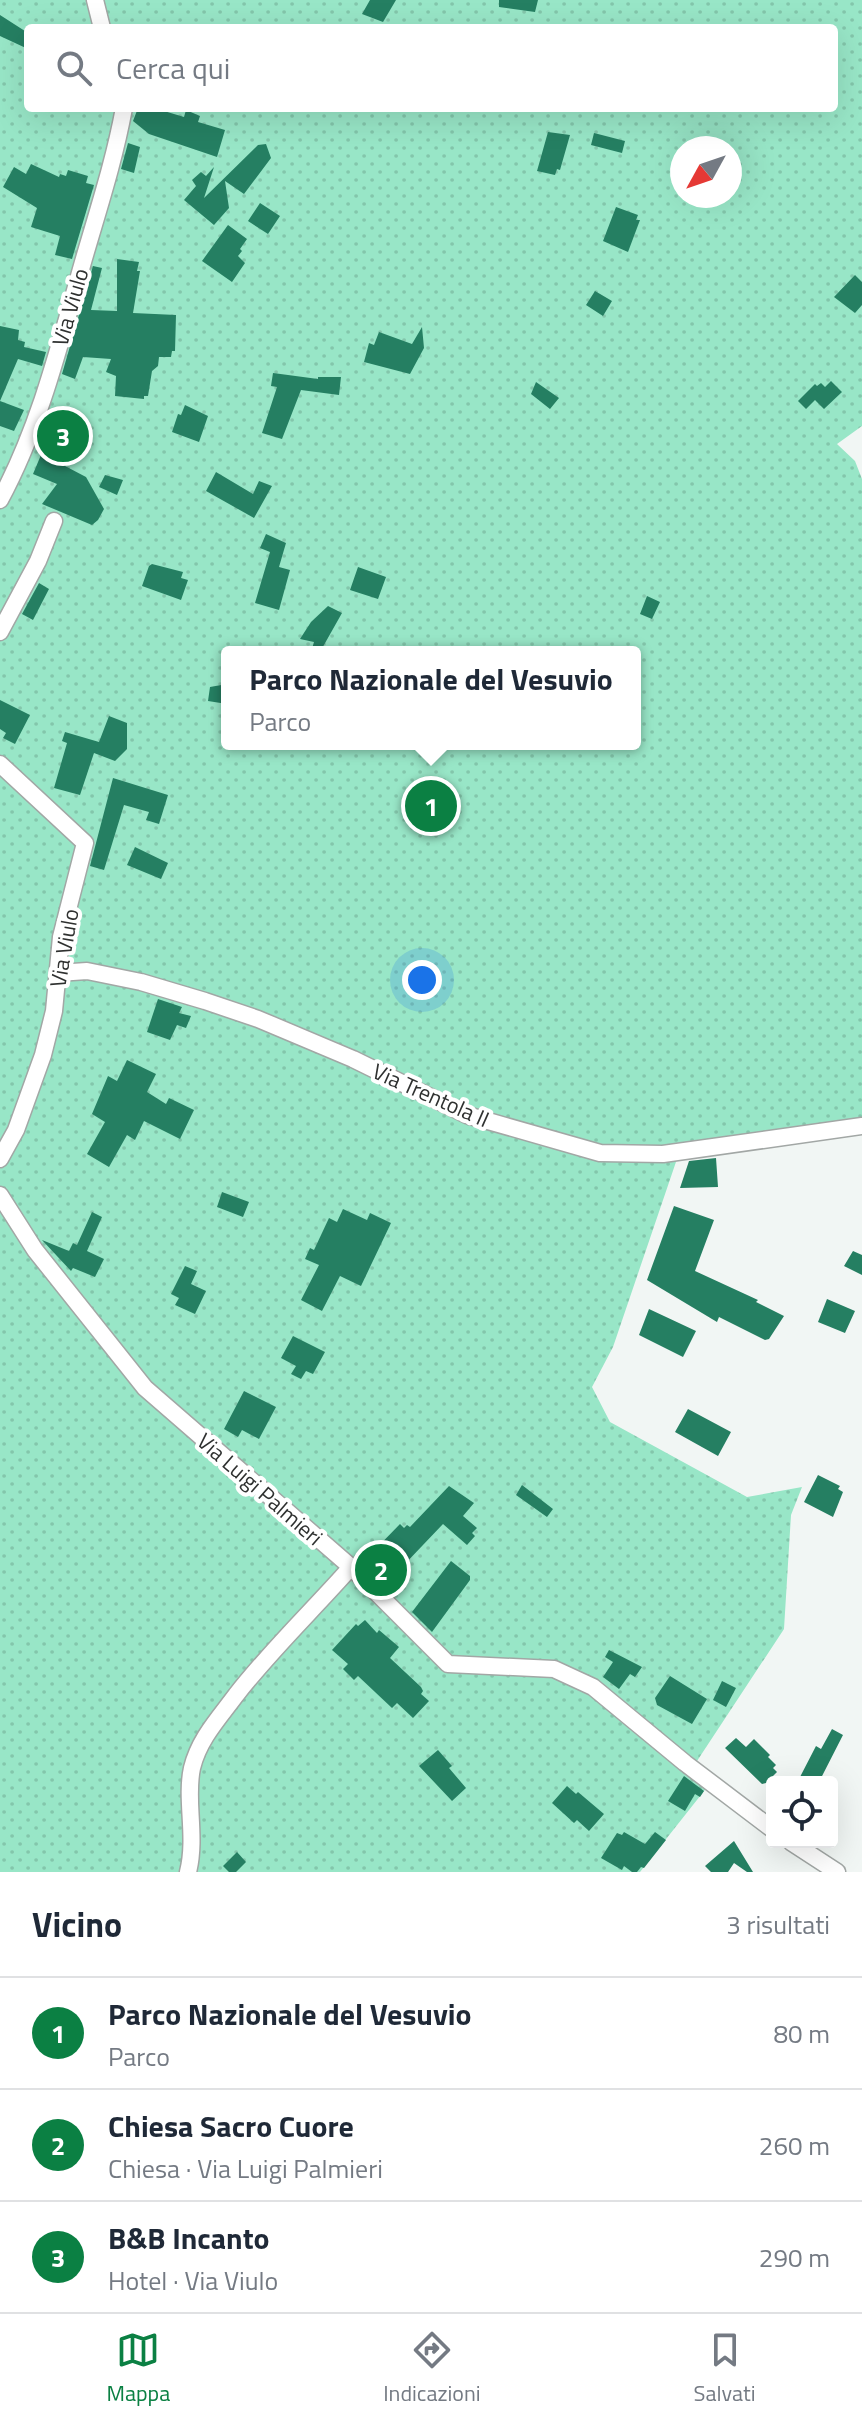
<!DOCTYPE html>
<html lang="it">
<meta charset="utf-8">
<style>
:root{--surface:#fff;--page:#f2f2f3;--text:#1f2937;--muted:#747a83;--line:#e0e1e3;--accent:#0b8043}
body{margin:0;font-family:"Titillium Web",sans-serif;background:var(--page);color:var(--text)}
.controls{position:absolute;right:24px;bottom:24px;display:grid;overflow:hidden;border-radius:8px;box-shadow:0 8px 32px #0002}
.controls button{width:72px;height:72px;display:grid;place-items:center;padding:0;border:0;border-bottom:2px solid var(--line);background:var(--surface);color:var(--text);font:40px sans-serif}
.compass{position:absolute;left:670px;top:136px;width:72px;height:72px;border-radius:50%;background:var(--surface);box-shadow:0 8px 32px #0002;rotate:230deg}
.you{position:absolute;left:422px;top:980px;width:28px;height:28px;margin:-20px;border:6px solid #fff;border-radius:50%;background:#1a73e8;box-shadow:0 0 0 12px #1a73e833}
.badge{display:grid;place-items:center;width:52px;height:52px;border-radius:50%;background:var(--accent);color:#fff;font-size:26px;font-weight:700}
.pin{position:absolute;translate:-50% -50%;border:4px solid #fff;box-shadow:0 2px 8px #0006}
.popup{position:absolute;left:221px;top:646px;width:420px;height:104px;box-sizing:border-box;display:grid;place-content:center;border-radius:8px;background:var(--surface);filter:drop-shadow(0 2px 6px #0005);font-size:26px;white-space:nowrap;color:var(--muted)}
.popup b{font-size:30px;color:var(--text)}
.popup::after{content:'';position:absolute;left:50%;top:100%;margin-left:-16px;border:16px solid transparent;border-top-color:var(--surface)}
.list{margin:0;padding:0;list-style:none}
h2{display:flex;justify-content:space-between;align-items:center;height:104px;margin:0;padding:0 32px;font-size:34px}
h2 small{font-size:26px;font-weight:400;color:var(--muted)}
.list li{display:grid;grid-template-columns:52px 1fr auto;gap:24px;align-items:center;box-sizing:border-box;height:112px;padding:0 32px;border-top:2px solid var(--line)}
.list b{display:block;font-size:30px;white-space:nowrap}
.list p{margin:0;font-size:26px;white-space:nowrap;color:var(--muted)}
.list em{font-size:26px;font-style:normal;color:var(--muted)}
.icon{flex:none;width:44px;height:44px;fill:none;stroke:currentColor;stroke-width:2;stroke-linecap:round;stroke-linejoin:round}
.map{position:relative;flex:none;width:862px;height:1872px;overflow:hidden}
.search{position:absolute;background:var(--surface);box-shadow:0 8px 32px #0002;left:24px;right:24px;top:24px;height:88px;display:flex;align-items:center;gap:20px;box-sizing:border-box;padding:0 28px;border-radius:8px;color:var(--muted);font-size:30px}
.sheet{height:440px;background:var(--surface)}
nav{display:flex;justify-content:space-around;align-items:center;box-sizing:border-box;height:112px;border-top:2px solid var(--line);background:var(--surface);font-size:22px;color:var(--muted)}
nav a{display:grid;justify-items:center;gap:4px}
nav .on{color:var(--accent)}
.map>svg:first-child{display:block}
</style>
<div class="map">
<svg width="862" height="1872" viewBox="0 0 862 1872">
<defs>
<pattern id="green-dots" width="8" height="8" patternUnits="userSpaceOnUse" patternTransform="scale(2)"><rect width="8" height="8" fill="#98e6c7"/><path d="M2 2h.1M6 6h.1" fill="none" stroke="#83c6ab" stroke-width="1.8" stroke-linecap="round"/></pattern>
</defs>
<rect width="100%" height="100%" fill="#f1f6f4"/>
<path fill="url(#green-dots)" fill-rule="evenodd" d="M0,0H862V426L837,444L855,461L862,479V1132L678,1156L613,1347L592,1387L610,1422L747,1497L802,1487L791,1515L784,1629L697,1761L708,1786L640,1872H0ZM28,28H834V108H28ZM682,148H730V196H682ZM227,652H635V744H227Z"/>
<path fill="#257f62" d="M370,0H396L383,22L362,14Z
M499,0H538L535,12L499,7Z
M0,15L28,33V49L0,36Z
M138,108H154L184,117L186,110L200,116L198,122L225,130L217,157L149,134L133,121Z
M548,132L570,135L560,170L557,169L555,175L537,171Z
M594,133L625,141L622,153L591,145Z
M128,143L140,147L134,173L121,169Z
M266,144L271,158L244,194L225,181L229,208L214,225L184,200L196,186L192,180L201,172L206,176L214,167L204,198L258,145Z
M31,164L59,177L60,174L66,176L68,170L88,176L86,183L94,185L72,259L55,255L60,236L31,227L37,208L3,187L14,167L26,174Z
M260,203L280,216L268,234L248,221Z
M616,207L638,215L636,220H640L628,252L603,241Z
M228,225L247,239L240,249L242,251L238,256L245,263L232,282L202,261Z
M117,259L139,262L137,271H140L133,313L176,315L175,351H172L171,357H159L158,366L152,371L148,396H144V399L115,396L116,376L106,372L111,359L83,357L75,379L62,374L93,266L102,268L91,310L117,311Z
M855,275L862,282V305L855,313L834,297Z
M595,291L612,301L603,316L586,305Z
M0,326L19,330L18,340L25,342L24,347L46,352L42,366L18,359L0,401Z
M422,327L424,348L410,374L364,362L369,343L374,345L379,332L412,344Z
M273,373L318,379V377H341L339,395L301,390L282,439L262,433L277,387L271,386Z
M831,381L842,392L824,409L815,400L806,409L798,401L815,384L817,386L821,383L825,387Z
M536,382L559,398L550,409L531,394Z
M0,401L24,410L14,431L0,426Z
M185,405L208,416L199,442L172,432L178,414L181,415Z
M54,424L78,434L65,466L86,477L104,509L98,520L92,525L42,504L57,484L33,474Z
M216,472L253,494L259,481L272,486L254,518L206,491Z
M105,475L123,480L117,495L99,487Z
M266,534L286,543L279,567L290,570L279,610L255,603L270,552L260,548Z
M152,564L183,572L181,578L188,580L181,600L142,586L149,566Z
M358,567L386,577L378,599L350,590Z
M39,583L49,589L33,620L22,614Z
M647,596L660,602L652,619L640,614Z
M328,606L342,613L320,652H311L314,642L300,639L311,622Z
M227,684V704L208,701L210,687Z
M0,700L30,715L15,744L3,738L6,733L0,729Z
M109,716L127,723V749L115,761L94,753L80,795L54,788L67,743L62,741L65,732L99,742Z
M113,778L168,795L159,824L146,820L149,812L124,805L104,870L90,866Z
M135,847L168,863L161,879L127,865Z
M158,999L182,1007L179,1013L191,1016L186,1028L177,1025L170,1040L147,1032Z
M127,1060L156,1074L147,1092L166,1104L169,1098L194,1110L180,1139L144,1121L135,1140L127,1135L109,1167L87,1154L105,1122L92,1114L108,1076L117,1081Z
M716,1158L718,1187L680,1188L689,1161Z
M222,1192L249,1202L243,1217L217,1207Z
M674,1206L714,1220L695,1271L758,1300L756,1302L784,1316L769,1339L765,1340L719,1317L717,1322L647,1280Z
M343,1209L367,1220L370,1213L391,1223L361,1286L340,1276L322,1311L301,1300L319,1265L305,1259L310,1248L314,1250L329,1218L337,1222Z
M92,1212L102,1217L87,1251L104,1259L95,1277L73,1268L71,1271L42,1240L69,1251L73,1243L77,1245Z
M853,1251L862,1255V1275L844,1266Z
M185,1266L197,1271L191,1284L206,1291L195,1314L175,1305L179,1298L171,1294Z
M827,1299L855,1311L845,1333L818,1322Z
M649,1309L696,1331L683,1357L639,1335Z
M293,1336L325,1352L313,1374L306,1371L301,1379L291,1374L296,1366L281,1358Z
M244,1391L276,1407L259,1439L242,1430L238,1437L224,1429Z
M688,1409L731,1432L718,1456L675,1432Z
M818,1475L840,1486L838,1489L843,1492L833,1517L804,1502Z
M522,1485L553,1509L547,1517L516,1495Z
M449,1486L474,1503L463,1516L477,1528L472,1533L475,1536L467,1545L443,1524L402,1567L409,1573L393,1594L362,1563L400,1524L404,1528L407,1525L410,1527Z
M451,1561L470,1576V1580L432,1632L412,1612Z
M365,1620L377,1633L379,1630L399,1647L390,1658L421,1687L423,1691L421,1694L429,1701L413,1718L397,1703L392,1708L358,1676L354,1680L343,1669L348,1664L332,1650L356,1624L358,1626Z
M609,1650L642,1667L635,1677L630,1674L619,1689L603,1677L613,1662L605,1657Z
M670,1676L707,1699L692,1724L657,1705L655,1698Z
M722,1681L736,1688L726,1707L713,1700Z
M832,1729L843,1735L819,1782H810L800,1777L816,1746L821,1749Z
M736,1738L746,1747L754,1739L770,1755L768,1757L776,1765L773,1768L777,1772L766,1783L762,1784L725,1748Z
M438,1750L452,1766L449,1768L466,1788L452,1801L419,1766Z
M684,1776L704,1791L700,1797L695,1794L685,1811L668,1801Z
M567,1786L576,1794L578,1792L604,1814L589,1831L577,1820L574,1823L552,1803Z
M624,1832L645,1844L655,1832L666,1840L644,1868L641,1867L637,1872H632L624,1866L622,1870L601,1858L617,1833L622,1835Z
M734,1841L753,1872H747L734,1863L728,1872H711L705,1866Z
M237,1852L246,1862L236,1872H229L223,1866Z"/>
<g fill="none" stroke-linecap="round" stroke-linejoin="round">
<g stroke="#a2a7a5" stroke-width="19">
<path id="minor" d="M95,0L102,28
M0,500C40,426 60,343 83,262C98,210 114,162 124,108
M0,632L38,561L54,521
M0,764L85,843L61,937L54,1011L43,1055L16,1130L0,1159
M58,973L87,971L141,982L205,1001L258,1019L353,1059L467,1115L600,1153L663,1154L862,1126
M0,1195L35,1250L145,1388L351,1567L448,1664L554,1669L593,1687L685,1763L772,1829
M791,1842L837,1872
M188,1872C197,1836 185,1800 192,1768C199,1739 219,1718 236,1695C271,1650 313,1610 351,1567"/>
</g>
<use href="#minor" stroke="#fff" stroke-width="16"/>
</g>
<g text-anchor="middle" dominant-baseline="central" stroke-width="8" stroke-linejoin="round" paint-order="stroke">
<g font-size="22" fill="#2f3130" stroke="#fff">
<text transform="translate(70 307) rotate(-74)">Via Viulo</text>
<text transform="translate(64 948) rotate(-80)">Via Viulo</text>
<text transform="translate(431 1095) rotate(24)">Via Trentola II</text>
<text transform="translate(260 1489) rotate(41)">Via Luigi Palmieri</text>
</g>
</g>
</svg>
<div class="controls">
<button><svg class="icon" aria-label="locate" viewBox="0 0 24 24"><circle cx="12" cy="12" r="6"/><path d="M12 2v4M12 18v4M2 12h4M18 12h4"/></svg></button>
</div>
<svg class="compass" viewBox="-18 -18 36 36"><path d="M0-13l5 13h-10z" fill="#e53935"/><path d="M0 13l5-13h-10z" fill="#747a83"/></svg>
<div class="you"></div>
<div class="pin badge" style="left:431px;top:806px">1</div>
<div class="popup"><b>Parco Nazionale del Vesuvio</b>Parco</div>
<div class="pin badge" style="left:381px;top:1570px">2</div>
<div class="pin badge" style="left:63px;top:436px">3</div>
<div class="search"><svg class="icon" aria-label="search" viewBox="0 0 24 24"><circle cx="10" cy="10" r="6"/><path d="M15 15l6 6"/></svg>Cerca qui</div>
</div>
<section class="sheet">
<h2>Vicino<small>3 risultati</small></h2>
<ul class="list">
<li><span class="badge">1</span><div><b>Parco Nazionale del Vesuvio</b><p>Parco</p></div><em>80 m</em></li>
<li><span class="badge">2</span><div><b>Chiesa Sacro Cuore</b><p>Chiesa · Via Luigi Palmieri</p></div><em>260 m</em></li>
<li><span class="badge">3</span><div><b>B&amp;B Incanto</b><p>Hotel · Via Viulo</p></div><em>290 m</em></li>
</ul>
</section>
<nav>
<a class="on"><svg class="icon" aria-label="map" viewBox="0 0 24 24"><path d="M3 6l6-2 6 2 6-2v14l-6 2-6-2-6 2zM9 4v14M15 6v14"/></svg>Mappa</a>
<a><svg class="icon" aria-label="directions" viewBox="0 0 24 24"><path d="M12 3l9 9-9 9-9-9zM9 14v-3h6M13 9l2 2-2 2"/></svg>Indicazioni</a>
<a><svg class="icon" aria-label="saved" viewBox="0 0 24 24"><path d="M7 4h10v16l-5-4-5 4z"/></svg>Salvati</a>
</nav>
